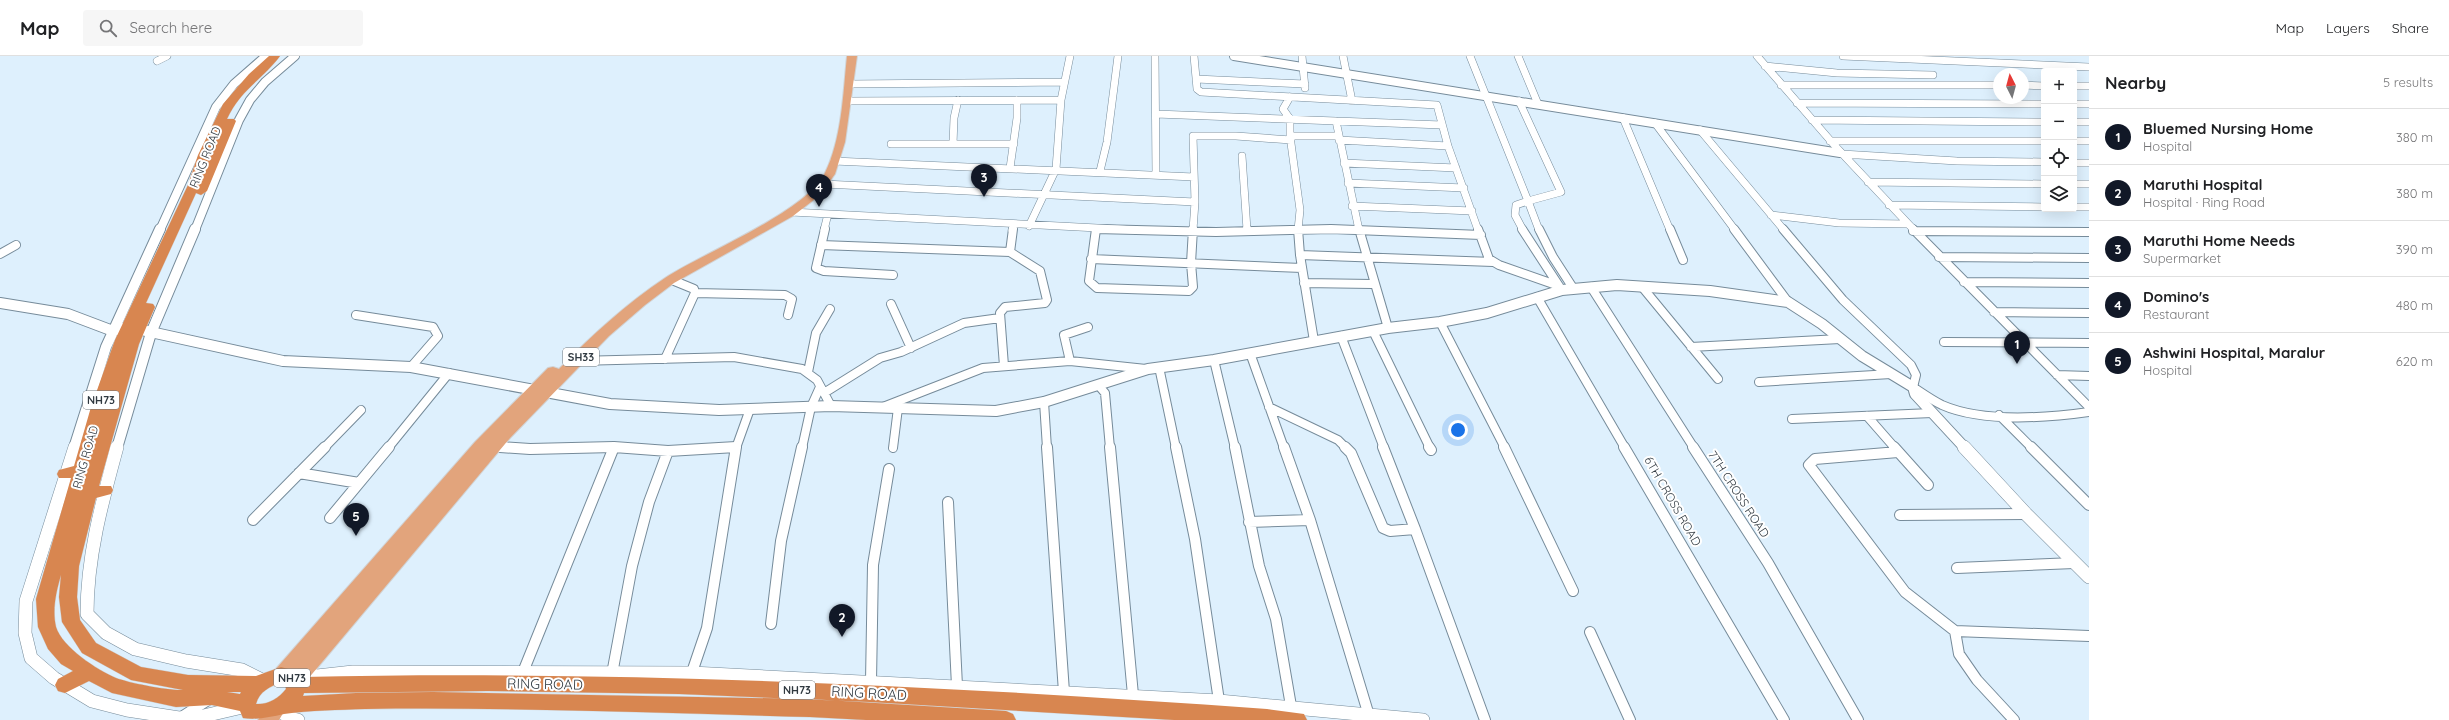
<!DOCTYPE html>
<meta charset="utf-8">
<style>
:root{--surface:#fff;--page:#f6f6f6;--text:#202124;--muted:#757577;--line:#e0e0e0;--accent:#111827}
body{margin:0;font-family:Quicksand,sans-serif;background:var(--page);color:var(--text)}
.controls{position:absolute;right:12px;top:12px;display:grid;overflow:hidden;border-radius:4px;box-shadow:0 4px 16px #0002}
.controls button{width:36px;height:36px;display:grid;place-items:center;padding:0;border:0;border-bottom:1px solid var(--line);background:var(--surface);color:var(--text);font:20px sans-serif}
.compass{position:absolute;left:1993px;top:12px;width:36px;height:36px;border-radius:50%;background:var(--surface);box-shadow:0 4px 16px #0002;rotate:354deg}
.you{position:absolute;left:1458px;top:374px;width:14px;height:14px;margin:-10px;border:3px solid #fff;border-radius:50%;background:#1a73e8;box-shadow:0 0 0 6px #1a73e833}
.badge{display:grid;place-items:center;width:26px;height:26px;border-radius:50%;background:var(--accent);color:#fff;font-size:13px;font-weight:700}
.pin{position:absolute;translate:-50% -33px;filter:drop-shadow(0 1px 2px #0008)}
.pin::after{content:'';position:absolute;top:21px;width:14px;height:12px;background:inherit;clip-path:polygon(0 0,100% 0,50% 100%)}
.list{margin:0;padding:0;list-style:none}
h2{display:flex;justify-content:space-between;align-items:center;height:52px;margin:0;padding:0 16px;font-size:17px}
h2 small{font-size:13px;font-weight:400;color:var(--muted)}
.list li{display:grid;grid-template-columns:26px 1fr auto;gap:12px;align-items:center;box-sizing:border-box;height:56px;padding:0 16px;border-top:1px solid var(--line)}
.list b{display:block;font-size:15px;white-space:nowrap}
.list p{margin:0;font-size:13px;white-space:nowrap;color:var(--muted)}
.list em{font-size:13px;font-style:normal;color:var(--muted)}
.icon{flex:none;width:22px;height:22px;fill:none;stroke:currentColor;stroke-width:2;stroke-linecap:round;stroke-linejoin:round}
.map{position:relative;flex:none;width:2089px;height:664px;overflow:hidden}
header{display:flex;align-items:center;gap:24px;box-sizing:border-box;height:56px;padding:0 20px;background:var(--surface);border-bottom:1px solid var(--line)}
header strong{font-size:19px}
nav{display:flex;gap:22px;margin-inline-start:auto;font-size:14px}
.search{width:280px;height:36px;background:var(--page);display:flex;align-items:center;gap:10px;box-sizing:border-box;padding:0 14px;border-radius:4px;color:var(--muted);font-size:15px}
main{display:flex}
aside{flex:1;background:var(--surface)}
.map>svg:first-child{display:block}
</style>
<header>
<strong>Map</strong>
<div class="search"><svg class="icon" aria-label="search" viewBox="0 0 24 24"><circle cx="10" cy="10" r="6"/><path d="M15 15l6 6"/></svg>Search here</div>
<nav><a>Map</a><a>Layers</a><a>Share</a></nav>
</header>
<main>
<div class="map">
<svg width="2089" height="664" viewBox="0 0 2089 664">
<rect width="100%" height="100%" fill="#def0fd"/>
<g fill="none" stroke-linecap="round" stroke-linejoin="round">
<g stroke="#768b9a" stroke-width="8">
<path id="minor-far2" d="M1155,0L1156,119
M1194,0L1197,33L1201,36L1437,49L1448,90L1478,174
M1302,0L1305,32
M1343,0L1352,45
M1470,0L1528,145L1516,149L1515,159L1523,174
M1518,0L1538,48
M1757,0L1836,91L1914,174
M1843,0L2089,11
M157,5L167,0
M1765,10L1837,17L1933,19
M1196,23L1305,28
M849,28L1064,26
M1781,29H1999
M2023,29L2044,30
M2074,30H2089
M1290,41L1283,53L1290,63V79
M848,45L1061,44
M1519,45L1561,136L1528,145L1539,174
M1797,47L2044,48
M2074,48H2089
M1156,58L1442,69
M1623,62L1670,174
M1812,64L2044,66
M1336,65L1359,174
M2074,66H2089
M1655,67L1735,174
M1700,74L1784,174
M1339,84L1448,90
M1830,85H2044
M2074,85H2089
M891,88H1014
M953,88L954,62L958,44
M1842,98L1957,105L2044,106
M1242,100L1247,174
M834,105L1194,121
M1344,107L1456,112
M2074,107H2089
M1010,112L1017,62V44
M1100,115L1107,86L1118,0
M1868,126L2044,128
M1348,127L1464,132
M824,128L1195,146
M2074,128H2089
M1889,149L2044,151
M1352,150L1472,155
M2074,151H2089
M791,156L1136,174
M1771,159L1839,167L1907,168
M1029,170L1056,113L1061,44L1070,0
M824,174L828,158
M1012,174L1013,169
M1193,174L1195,146L1193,80H1236L1291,84
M1293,174H1356
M1298,174L1300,154L1290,80H1339"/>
</g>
<g stroke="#768b9a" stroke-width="10">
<path id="minor-far1" d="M825,173L816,212L824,215L893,219
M1096,173L1216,176L1331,173L1481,179
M1096,173L1089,225L1097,232L1189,235L1193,231L1191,207L1193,173
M1247,173V175
M1298,173L1300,199L1314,285
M1359,173L1388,272
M1478,173L1489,203L1499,209L1559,230
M1522,173L1559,230
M1539,173L1553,201L1573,232
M1670,173L1683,204
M1734,173L1788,246
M1783,173L1843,244L1911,309L1916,319L1913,331C1922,337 1932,344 1942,349C1983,367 2045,362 2089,356
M1913,173L2089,351
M1913,175L2089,176
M821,189L1010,196
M0,198L16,189
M1300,199L1493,206
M1939,201L2089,202
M1091,203L1302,212
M1964,226L2089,227
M1304,227L1372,228
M1591,231L1694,392
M1643,232L1718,323
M695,237L785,239L792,243L788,259
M1537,241L1625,392
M891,248L911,292
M1994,256L2089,257
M356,259L433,271L438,280L411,311
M1440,266L1505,392
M1373,275L1430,392
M1341,280L1384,392
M1944,286L2089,287
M1691,291L1840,283
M1250,297L1284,392
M665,303L695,237L694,233L672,224
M1214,304L1235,392
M577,305L734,301L802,313L817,324L831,350
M1070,305L1064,279L1088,271
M1004,310L1000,257L1005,251L1045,247L1047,244L1040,215L1010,196L1013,173
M1159,311L1176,392
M808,316L816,277L830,253
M2057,319L2089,320
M1759,326L1891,318
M1099,330L1105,337L1110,392
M824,337L880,302L901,296L964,267L1000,262
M1044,346L1047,392
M883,351L983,312L1070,305L1146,313
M1269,351L1338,384L1346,392
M1999,359L2032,392
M1867,360L1895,392
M1792,363L1932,357
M493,390L513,392
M324,392L361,354
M388,392L449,317
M589,392H622
M726,392L736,391
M736,392L750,353
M802,392L811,351L820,331
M893,392L898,352"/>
</g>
<g stroke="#768b9a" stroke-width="12">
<path id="minor" d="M500,391L530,393L614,391L668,395L736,391
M1047,391L1064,636
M1110,391L1133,639
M1176,391L1195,483L1219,645
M1235,391L1259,510L1276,563L1291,650
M1284,391L1310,464
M1345,391L1351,397L1383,472L1390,475L1415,473L1485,664
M1383,391L1415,473
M1429,391L1431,394
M1504,391L1573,535
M1624,391L1784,664
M1693,391L1768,507L1858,664
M1894,391L1928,429
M2031,391L2089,449
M1898,396L1815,403L1809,409L1905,536L1955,575
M299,417L359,427
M948,446L957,630
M1900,459L2026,458
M330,462L389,391
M253,464L325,391
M1249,466L1310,464L1370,663
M1957,512L2074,507
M771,568L781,485L802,391
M1590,576L1630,664
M523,616L614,391
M612,618L632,510L649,446L668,395
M690,622L707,572L736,391
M871,625L873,509L889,413
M180,662L208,644
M2014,664L1977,624L1959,598L1955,575L2089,580"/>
</g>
<g stroke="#768b9a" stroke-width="10">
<path id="tertiary-far2" d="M1234,0L1840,97
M160,174L216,51L234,28L266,0
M195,174L239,64L250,44L265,26L295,0"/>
</g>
<g stroke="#768b9a" stroke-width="12">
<path id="tertiary-far1" d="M0,247L68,258L113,275L128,271L283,305L411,311L610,348L719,354L831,350L996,355L1044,346L1148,313L1214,304L1388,272L1440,266L1487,257L1562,234L1617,229L1710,235L1788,246L1822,268L1862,300L1913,331L1915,338L1965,392
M74,392L106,291L160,173
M117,392L151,277L195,173"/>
</g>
<g stroke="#768b9a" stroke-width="14">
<path id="tertiary" d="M75,391L26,545L25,577L31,602L54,622L92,645L127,654L179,662L199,661L247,650
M117,391C102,446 87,500 87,558L106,577L135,593L186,605L242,614L264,625
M1964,391L2026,458L2089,521
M300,625L317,620L353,616L692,617L1219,645L1423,664
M279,653L289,662L298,664"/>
</g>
<g stroke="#d1d3d5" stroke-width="2">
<path id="primary" d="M847,0H857L845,86L835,118L820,139L793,160L674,227L645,249L609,280L510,382L302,630L296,633L290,630L287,624L281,627L275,624L272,619L275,614L475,386L548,312L553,311L559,313C591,280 626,248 665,222C705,196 803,157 824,119C842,84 843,38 847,0Z
M276,646L283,648L285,654L279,664H258L269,648Z"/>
</g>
<g stroke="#d1d3d5" stroke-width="1">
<path id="trunk" d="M269,0H280C263,23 240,34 227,63H234L236,65L207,135L201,139L196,137L146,247L153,248L155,251L139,288L99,430H111L113,434L111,438L96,442L79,510L77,541L80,564L96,587L141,611L188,619L256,620L281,611L299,616L302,621C624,614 946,630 1267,653L1304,658L1307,664H1174L870,646L679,638L488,635L304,637L303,640L356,637L433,636L810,643L1006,655L1013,658L1016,664H866L810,661C662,657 514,651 365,653C339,654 310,654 284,658C270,661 258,664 243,662L240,655L212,649L176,651L112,637L89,625L65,637L58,635L55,629L58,623L73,615L61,608L48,593L38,571L36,543L71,422H59L57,418L59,414L74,410L91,351L115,284L188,129L198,99L223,48L249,18ZM61,519L59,541L62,566L82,597L131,624L183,634C170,635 129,627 116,622C97,614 62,591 56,571C52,554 56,536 61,519ZM281,627L285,628L286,633C279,642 268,649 256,648C259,636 270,630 281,627ZM227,636H241L240,638Z"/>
</g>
<use href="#minor-far2" stroke="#fff" stroke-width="7"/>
<use href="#minor-far1" stroke="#fff" stroke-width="8"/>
<use href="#minor" stroke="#fff" stroke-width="10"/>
<use href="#tertiary-far2" stroke="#fff" stroke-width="8"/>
<use href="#tertiary-far1" stroke="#fff" stroke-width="10"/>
<use href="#tertiary" stroke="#fff" stroke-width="13"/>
<use href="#primary" fill="#e2a47c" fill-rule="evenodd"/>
<use href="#trunk" fill="#d88650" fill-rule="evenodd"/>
</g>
<g text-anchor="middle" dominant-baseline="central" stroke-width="4" stroke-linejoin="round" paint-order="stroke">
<g fill="#fff" stroke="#6e7479" stroke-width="1">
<rect x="563" y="292" width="36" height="18" rx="3"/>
<rect x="83" y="335" width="36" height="18" rx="3"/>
<rect x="274" y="613" width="36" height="18" rx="3"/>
<rect x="779" y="625" width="36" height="18" rx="3"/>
</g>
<g font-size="11" font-weight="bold" fill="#303940">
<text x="581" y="301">SH33</text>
<text x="101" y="344">NH73</text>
<text x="292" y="622">NH73</text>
<text x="797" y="634">NH73</text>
</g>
<g font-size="12" fill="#303940" stroke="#fff">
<text transform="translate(205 101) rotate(-68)">RING ROAD</text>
<text transform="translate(85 401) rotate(-74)">RING ROAD</text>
<text transform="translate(1739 438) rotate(57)">7TH CROSS ROAD</text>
<text transform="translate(1673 445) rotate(60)">6TH CROSS ROAD</text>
</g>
<g font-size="14" fill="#303940" stroke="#fff">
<text transform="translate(545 628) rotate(1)">RING ROAD</text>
<text transform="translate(869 637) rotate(3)">RING ROAD</text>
</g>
</g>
</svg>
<div class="controls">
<button>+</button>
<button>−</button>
<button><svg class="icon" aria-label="locate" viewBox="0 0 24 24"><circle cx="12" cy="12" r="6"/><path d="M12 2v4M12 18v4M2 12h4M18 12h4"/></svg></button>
<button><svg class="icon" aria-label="layers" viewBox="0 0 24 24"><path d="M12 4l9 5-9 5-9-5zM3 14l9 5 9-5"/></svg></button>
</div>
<svg class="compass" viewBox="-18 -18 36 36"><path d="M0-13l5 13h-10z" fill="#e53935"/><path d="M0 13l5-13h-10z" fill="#757577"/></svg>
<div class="you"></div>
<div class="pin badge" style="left:2017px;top:308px">1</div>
<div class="pin badge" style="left:842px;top:581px">2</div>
<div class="pin badge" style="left:984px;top:141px">3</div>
<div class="pin badge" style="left:819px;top:151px">4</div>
<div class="pin badge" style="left:356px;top:480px">5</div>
</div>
<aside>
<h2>Nearby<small>5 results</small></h2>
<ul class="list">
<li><span class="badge">1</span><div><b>Bluemed Nursing Home</b><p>Hospital</p></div><em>380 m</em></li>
<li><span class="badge">2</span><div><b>Maruthi Hospital</b><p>Hospital · Ring Road</p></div><em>380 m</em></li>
<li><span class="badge">3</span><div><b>Maruthi Home Needs</b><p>Supermarket</p></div><em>390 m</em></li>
<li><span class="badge">4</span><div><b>Domino's</b><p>Restaurant</p></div><em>480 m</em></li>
<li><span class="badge">5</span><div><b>Ashwini Hospital, Maralur</b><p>Hospital</p></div><em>620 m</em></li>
</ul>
</aside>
</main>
